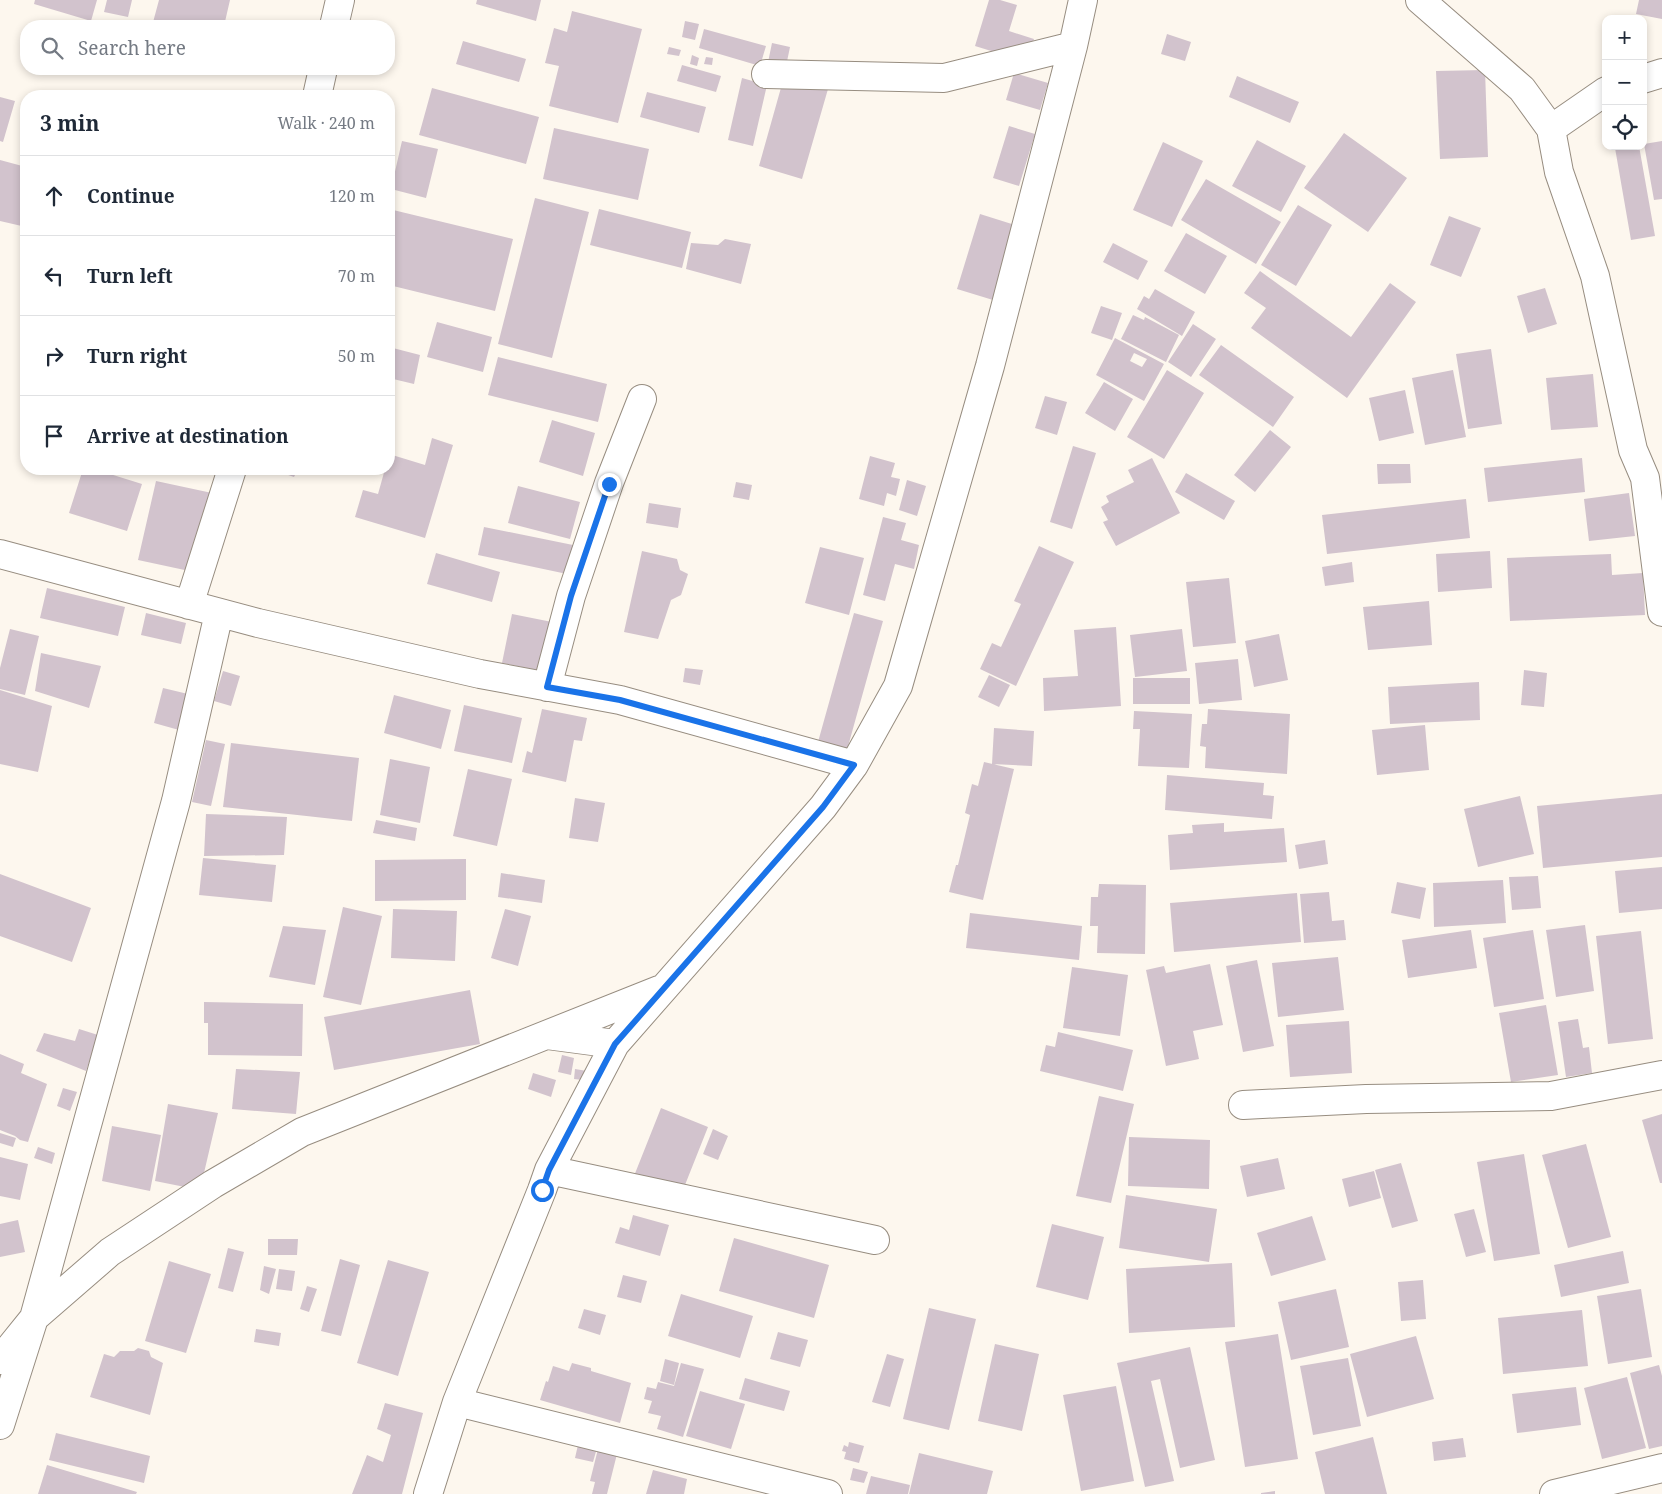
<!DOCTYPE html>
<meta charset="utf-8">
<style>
:root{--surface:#fff;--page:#f2f2f3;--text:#1f2937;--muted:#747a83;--line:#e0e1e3}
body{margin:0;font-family:"Noto Serif",serif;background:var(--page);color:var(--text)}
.controls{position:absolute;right:15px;top:15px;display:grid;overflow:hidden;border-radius:10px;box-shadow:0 2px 8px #0003}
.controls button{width:45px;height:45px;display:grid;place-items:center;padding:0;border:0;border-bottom:1px solid var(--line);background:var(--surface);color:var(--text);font:25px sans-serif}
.stop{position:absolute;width:15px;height:15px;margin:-11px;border:4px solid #1a73e8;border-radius:50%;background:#fff}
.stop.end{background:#1a73e8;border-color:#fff;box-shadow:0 1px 5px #0008}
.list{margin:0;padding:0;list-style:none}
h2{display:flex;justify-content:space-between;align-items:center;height:65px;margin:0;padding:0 20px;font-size:21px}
h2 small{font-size:16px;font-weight:400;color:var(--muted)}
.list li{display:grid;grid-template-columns:32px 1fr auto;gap:15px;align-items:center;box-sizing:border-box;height:80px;padding:0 20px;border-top:1px solid var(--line)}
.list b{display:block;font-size:19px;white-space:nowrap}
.list em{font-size:16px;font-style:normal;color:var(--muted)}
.icon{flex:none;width:28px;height:28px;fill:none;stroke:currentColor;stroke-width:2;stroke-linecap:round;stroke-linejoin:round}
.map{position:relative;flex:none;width:1662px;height:1494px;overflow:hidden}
.search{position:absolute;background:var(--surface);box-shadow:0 2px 8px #0003;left:20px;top:20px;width:375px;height:55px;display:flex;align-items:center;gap:12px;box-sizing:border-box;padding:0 18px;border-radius:20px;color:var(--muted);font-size:19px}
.panel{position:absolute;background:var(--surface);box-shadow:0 2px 8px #0003;left:20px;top:90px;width:375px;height:385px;border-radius:20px}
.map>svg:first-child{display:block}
</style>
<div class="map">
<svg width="1662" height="1494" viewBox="0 0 1662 1494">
<rect width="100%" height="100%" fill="#fdf7ee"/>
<path fill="#d2c3cd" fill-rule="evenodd" d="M35,0H97L91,21L34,4Z
M107,0H132L128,17L104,12Z
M159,0H230L224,26H152Z
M477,0H541L536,21L476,4Z
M989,0H1000L1017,5L1009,31L1034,39L1027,62L975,46Z
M1639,0H1662V19L1636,14Z
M572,11L642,29L618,123L549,106L559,66L545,63L554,28L567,32Z
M685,21L699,24L695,40L682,37Z
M704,29L766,46L760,66L699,48Z
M1167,34L1191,42L1185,61L1161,54Z
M463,41L526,59L519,82L456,64Z
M772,43L790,47L785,71L767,67Z
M669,47L681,50L679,56L667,54Z
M692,55L699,58L697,66L690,64Z
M706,57L713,58L712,65L704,64Z
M682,65L721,76L716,92L677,81Z
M1485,70L1488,157L1440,159L1436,71Z
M1014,73L1048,83L1040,110L1006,100Z
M1237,76L1299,102L1290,123L1229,97Z
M784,77L828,89L802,179L759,166Z
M742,78L767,85L753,146L728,140Z
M432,88L539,117L526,164L419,135Z
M647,92L706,107L699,133L640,117Z
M0,97L15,101L3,142L0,141Z
M1009,126L1035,134L1019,186L993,178Z
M554,128L649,149L638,200L543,179Z
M1344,133L1407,178L1368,232L1304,188Z
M1257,140L1306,166L1281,212L1232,186Z
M402,141L438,149L426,198L391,189Z
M1662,141V199L1654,200L1644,144Z
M1163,142L1203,161L1172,227L1133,210Z
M1627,146H1639L1655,236L1631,240L1615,148Z
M0,160L26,167V227L0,221Z
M1206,179L1281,222L1256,264L1181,220Z
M535,198L589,212L552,358L498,344Z
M1298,205L1332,225L1296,286L1261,265Z
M389,209L513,239L495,311L389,285Z
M599,209L691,232L682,268L590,245Z
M980,214L1015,225L993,300L957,289Z
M1449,216L1481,228L1461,277L1430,265Z
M1186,233L1227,256L1205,294L1164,271Z
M725,239L751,244L741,284L686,269L691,243L718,245Z
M1113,243L1148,261L1138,280L1103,262Z
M1260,271L1351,337L1390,283L1416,302L1347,398L1251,328L1266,308L1244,293Z
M1545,288L1557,324L1528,333L1517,296Z
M1155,289L1195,312L1182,336L1137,309L1144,296L1149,299Z
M1101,306L1122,313L1112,340L1091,333Z
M1133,315L1144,320L1145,317L1179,335L1166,362L1121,339Z
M437,322L492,337L483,372L427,357Z
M1193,324L1216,339L1191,377L1168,362Z
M1115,338L1164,364L1144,401L1096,375ZM1134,353L1147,359L1142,367L1130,361Z
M1221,345L1294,397L1273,427L1199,375Z
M389,347L420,355L414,384L389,378Z
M1491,349L1502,424L1468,429L1456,354Z
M498,357L607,384L598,422L488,395Z
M1167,370L1204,393L1164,459L1127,437Z
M1453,370L1466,437L1425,445L1412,378Z
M1593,374L1598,427L1551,430L1546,378Z
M1104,382L1133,399L1115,431L1085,413Z
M1405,390L1414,433L1379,441L1369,398Z
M1045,396L1067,402L1057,435L1035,428Z
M552,420L595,433L583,476L539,462Z
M1270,430L1291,447L1255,492L1234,475Z
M432,438L453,445L425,538L355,517L363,490L378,494L385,469H389V454L425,465Z
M1073,446L1096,453L1072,529L1050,522Z
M870,456L895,463L891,477L900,479L896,496L887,493L884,506L859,499Z
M1152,458L1180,513L1116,546L1103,522L1108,520L1101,507L1109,502L1106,496L1134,482L1128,470Z
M1582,458L1585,492L1488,502L1484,468Z
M1377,464H1410L1411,483L1378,484Z
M83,469H94L142,484L127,531L69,513Z
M271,469H298L294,477Z
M1186,473L1235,501L1224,520L1175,492Z
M907,480L926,486L917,516L899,510Z
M156,481L212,493L194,572L138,560Z
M736,482L752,485L749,500L733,497Z
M518,486L580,502L570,539L508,523Z
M1629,493L1635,536L1589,541L1584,499Z
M1466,499L1470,538L1327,554L1322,515Z
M649,503L681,508L678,528L646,523Z
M883,517L906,523L901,540L919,545L914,569L895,564L885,601L863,595Z
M484,527L573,545L567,574L478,555Z
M1039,546L1074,562L1016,686L980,669L992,643L1001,647L1021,604L1014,601Z
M820,547L864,558L849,615L805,603Z
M642,551L677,559L680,570L688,574L681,595L671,600L658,639L624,632Z
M1490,551L1492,588L1438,592L1436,554Z
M436,553L500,572L492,602L427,584Z
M1611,554L1612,575L1643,573L1645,615L1510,621L1507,558Z
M1352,562L1354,582L1325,586L1322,567Z
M1229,578L1236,643L1193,647L1186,582Z
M47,588L125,607L118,636L40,618Z
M1429,601L1432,645L1368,650L1363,607Z
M146,613L186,623L181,644L141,635Z
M854,613L883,621L847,750L818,742Z
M512,614L552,622L542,671L502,663Z
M1116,627L1121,706L1044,711L1043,678L1078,676L1074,630Z
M10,629L39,636L25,695L0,689V668Z
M1182,629L1187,671L1135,677L1130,635Z
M1279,634L1288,680L1254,687L1245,641Z
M41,653L101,666L89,708L35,691Z
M1238,659L1242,700L1199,704L1195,663Z
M685,668L703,670L700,685L683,682Z
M1524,670L1547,673L1544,707L1521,705Z
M223,671L240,676L231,706L214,701Z
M989,675L1010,685L999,707L978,697Z
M1133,678H1190V704H1133Z
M1479,682L1480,720L1390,724L1388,687Z
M163,688L188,694L179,730L154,723Z
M0,690L52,706L38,772L0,764Z
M394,695L451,710L441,749L384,733Z
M464,705L522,718L512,763L454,751Z
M542,709L587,718L582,741L574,740L566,782L522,772L527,751L532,753Z
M1208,709L1290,714L1287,774L1205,768L1206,747L1200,746L1202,724H1207Z
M1134,711L1192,714L1189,768L1138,766L1140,729H1133Z
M1425,725L1429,770L1377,775L1372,730Z
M994,728L1034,731L1032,766L992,764Z
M206,740L225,744L211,806L192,802Z
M231,743L359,758L352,821L223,807Z
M390,759L430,767L420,823L380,815Z
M984,762L1014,769L983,900L949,892L956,865H958L970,815L965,813L972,784L978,786Z
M468,769L512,779L497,846L453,836Z
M1167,775L1264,783L1263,795L1274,796L1272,819L1165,810Z
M1662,794V857L1543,868L1537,806Z
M1520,796L1534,854L1478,867L1464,809Z
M575,798L605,803L598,842L569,838Z
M206,814L287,817L284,855L204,856Z
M376,820L417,828L415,841L373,833Z
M1224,823V832L1284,828L1287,862L1170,870L1168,835L1193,833L1192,825Z
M1325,840L1328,864L1299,869L1295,845Z
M203,858L276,865L272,902L199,895Z
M466,859V900L375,901V860Z
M1662,867V909L1619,913L1615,871Z
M501,873L545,880L542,903L498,897Z
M0,874L91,908L72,962L0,936Z
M1538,876L1541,908L1512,910L1509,877Z
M1503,880L1506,923L1434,927L1433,883Z
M1397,882L1426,888L1420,919L1391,913Z
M1099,884L1146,885L1145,954L1097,953L1098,926H1090L1091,897H1098Z
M1329,892L1332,921L1344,920L1346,940L1304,943L1300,894Z
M1297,893L1301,942L1174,952L1170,903Z
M343,907L382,916L361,1005L323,997Z
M393,909L457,911L455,961L391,958Z
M505,909L531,916L518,966L491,958Z
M970,913L1082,926L1079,960L966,948Z
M1585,925L1594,991L1556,997L1546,930Z
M283,926L326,930L315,985L269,977Z
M1471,930L1477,968L1408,978L1402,940Z
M1533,930L1544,999L1494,1007L1483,938Z
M1641,931L1653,1039L1608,1044L1596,936Z
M1338,957L1344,1010L1278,1017L1272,963Z
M1257,960L1274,1046L1243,1052L1226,966Z
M1210,964L1223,1025L1193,1031L1199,1059L1166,1066L1146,970L1164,966L1166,973Z
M1072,967L1128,975L1120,1036L1063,1028Z
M470,990L480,1044L334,1070L324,1017Z
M204,1002L303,1004L302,1056L208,1055V1023H204Z
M1546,1005L1558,1075L1511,1082L1499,1013Z
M1578,1019L1583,1048L1589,1047L1592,1073L1566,1077L1558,1022Z
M1349,1021L1352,1073L1290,1077L1286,1025Z
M79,1029L98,1035L86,1071L36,1051L44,1033L75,1041Z
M1058,1032L1133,1050L1123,1091L1040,1071L1046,1045L1055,1047Z
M0,1054L24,1064L21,1073L47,1084L28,1142L20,1140L15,1136L0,1130Z
M562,1055L574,1058L571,1075L558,1072Z
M236,1069L300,1072L296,1114L232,1109Z
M575,1069L593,1072L592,1081L574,1079Z
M533,1073L556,1080L551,1097L528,1089Z
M63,1088L77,1092L70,1111L57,1106Z
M1099,1096L1134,1104L1111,1203L1076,1196Z
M168,1104L218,1113L200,1190L155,1181Z
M661,1108L708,1127L681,1195L634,1176Z
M1662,1114V1183H1660L1642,1120Z
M112,1126L161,1135L150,1191L102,1181Z
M713,1129L728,1136L718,1160L703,1154Z
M0,1133L16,1138L13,1147L0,1143Z
M1129,1137L1210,1140L1209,1189L1128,1186Z
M1586,1144L1611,1237L1568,1248L1542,1155Z
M38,1147L55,1153L52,1164L34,1158Z
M1524,1154L1540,1254L1494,1261L1477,1162Z
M0,1157L28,1164L20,1200L0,1196Z
M1278,1158L1285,1189L1247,1197L1240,1166Z
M1401,1163L1418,1221L1392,1228L1375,1170Z
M1374,1171L1381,1198L1349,1207L1342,1179Z
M1126,1195L1217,1209L1209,1262L1119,1248Z
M1474,1209L1486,1252L1466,1257L1454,1214Z
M633,1215L669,1225L660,1256L615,1243L620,1227L629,1230Z
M1312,1216L1326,1260L1271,1276L1257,1233Z
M18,1220L25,1252L0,1257V1224Z
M1052,1224L1104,1237L1088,1300L1036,1287Z
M734,1238L829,1265L814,1318L719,1291Z
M268,1239H298L297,1255H268Z
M228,1248L244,1252L233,1292L218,1288Z
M1623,1251L1629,1283L1561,1297L1554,1265Z
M340,1259L360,1265L341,1336L321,1331Z
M388,1260L429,1272L398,1376L357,1363Z
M169,1261L211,1274L186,1353L145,1341Z
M1232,1263L1235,1327L1129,1333L1126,1269Z
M264,1266L276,1269L269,1294L260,1290Z
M279,1269L295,1271L292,1291L276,1289Z
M623,1275L647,1281L641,1303L617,1297Z
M1423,1280L1426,1319L1401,1321L1398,1282Z
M307,1286L317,1289L309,1312L300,1309Z
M1336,1289L1349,1347L1291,1360L1278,1302Z
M1641,1289L1652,1357L1608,1364L1597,1296Z
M681,1294L753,1316L740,1358L668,1336Z
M929,1308L976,1319L949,1430L903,1419Z
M584,1309L606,1315L600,1335L578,1328Z
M1582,1310L1588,1366L1503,1374L1498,1318Z
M256,1329L281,1333L279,1346L254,1342Z
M778,1332L808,1340L800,1367L770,1359Z
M1278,1334L1298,1459L1245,1467L1225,1342Z
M1416,1336L1434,1399L1367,1417L1350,1354Z
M995,1344L1039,1354L1022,1431L978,1421Z
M1190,1347L1215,1460L1180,1468L1160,1379L1151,1381L1174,1481L1145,1487L1117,1363Z
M138,1348L149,1351L151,1357L163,1363L150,1415L90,1397L104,1354L114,1357L120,1351H134Z
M887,1354L904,1359L890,1407L872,1402Z
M1348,1358L1361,1426L1313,1435L1300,1366Z
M665,1359L679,1363L674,1385L660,1381Z
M572,1363L591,1368V1371L631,1383L620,1423L540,1400L546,1381L548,1382L553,1366L569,1371Z
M681,1363L704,1369L683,1437L657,1429L661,1416L648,1413L652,1401L644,1399L647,1387L656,1389L658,1382L674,1386Z
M1659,1365L1662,1376V1446L1649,1449L1630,1373Z
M1627,1377L1646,1448L1602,1459L1584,1388Z
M745,1378L790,1391L784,1411L739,1399Z
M1116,1386L1134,1481L1081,1491L1063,1395Z
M1576,1387L1581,1425L1517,1433L1512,1394Z
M700,1391L745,1404L731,1449L686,1436Z
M385,1403L423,1413L402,1494H352L367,1455L383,1462L391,1435L377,1429Z
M56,1433L150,1456L144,1483L49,1460Z
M580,1436L599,1441L593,1462L575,1458Z
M1373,1437L1387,1494H1325L1315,1452Z
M1463,1438L1466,1457L1434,1461L1432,1442Z
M849,1442L864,1446L859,1463L844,1459L846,1452L842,1451L844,1445L848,1447Z
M598,1449L617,1454L607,1494H592L595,1482L590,1481Z
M919,1453L993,1471L987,1494H909Z
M47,1465L137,1492L136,1494H38Z
M853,1468L868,1472L864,1483L850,1480Z
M653,1470L687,1479L684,1494H646Z
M871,1476L910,1485L908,1494H866Z
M1275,1491V1494H1261V1493Z"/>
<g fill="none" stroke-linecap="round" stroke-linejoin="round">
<g stroke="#978d80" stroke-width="30">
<path id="minor" d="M1420,0L1522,89L1551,129L1559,172L1595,276L1633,450L1645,478L1662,612
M334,26L340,0
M766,74L944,78L1073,46
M1643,79L1662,73
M317,96L323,69
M1551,129L1606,91
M0,554L258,623L480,674L620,700L854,765
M189,605L232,469
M547,687L571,596L609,483L642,399
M547,1035L615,1044
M1243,1105L1366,1099L1551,1096L1662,1075
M549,1170L875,1240
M0,1360L34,1318L110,1252L213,1184L302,1132L659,990
M457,1402L828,1494
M0,1425L34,1318L176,801L219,613
M428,1494L457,1402L542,1190L549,1170L615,1044L823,807L854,765L898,686L990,366L1073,46L1083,0
M1554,1494L1662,1468"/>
</g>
<use href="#minor" stroke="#fff" stroke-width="28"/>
</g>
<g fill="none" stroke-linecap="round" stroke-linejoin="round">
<path stroke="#1a73e8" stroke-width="6" d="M542,1190L549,1170L615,1044L823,807L854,765L620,700L547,687L571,596L609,484"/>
</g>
</svg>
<div class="controls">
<button>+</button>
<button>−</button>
<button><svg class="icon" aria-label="locate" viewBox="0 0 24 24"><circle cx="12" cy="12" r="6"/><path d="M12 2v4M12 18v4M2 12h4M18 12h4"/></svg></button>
</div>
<div class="stop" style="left:542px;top:1190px"></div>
<div class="stop end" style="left:609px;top:484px"></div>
<div class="search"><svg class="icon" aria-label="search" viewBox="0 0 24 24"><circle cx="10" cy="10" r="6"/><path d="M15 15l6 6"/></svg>Search here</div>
<section class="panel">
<h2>3 min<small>Walk · 240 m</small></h2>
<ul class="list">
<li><svg class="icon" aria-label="ahead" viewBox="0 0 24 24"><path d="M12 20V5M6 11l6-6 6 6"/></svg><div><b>Continue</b></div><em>120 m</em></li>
<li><svg class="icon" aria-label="left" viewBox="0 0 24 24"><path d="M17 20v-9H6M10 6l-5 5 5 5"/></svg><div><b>Turn left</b></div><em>70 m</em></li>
<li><svg class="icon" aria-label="right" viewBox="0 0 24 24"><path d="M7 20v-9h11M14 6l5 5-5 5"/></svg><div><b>Turn right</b></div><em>50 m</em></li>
<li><svg class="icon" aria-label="arrive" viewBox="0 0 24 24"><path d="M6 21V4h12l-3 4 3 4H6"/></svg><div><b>Arrive at destination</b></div></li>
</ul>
</section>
</div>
